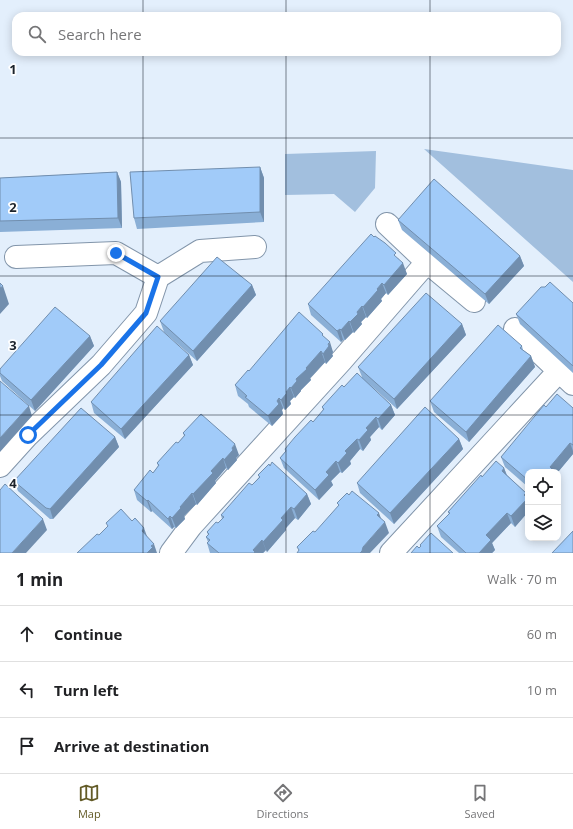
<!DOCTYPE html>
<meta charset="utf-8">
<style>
:root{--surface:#fff;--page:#f6f6f6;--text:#202124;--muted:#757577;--line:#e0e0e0;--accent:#635b27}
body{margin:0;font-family:"Open Sans",sans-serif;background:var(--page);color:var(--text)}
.controls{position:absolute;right:12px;bottom:12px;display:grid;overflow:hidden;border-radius:8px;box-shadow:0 2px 10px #0003}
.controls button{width:36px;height:36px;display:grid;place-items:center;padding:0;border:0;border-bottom:1px solid var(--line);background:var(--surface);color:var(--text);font:20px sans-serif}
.stop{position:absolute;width:12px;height:12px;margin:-9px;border:3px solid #1a73e8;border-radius:50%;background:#fff}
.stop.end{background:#1a73e8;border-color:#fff;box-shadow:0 1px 4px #0008}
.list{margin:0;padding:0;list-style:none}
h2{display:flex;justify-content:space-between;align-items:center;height:52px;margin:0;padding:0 16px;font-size:17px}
h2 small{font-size:13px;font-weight:400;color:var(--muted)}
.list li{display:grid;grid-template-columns:26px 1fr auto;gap:12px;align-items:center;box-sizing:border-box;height:56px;padding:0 16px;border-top:1px solid var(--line)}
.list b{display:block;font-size:15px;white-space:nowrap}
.list em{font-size:13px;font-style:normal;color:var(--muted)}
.icon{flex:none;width:22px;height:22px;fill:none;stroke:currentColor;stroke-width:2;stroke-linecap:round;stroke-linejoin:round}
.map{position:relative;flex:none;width:573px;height:553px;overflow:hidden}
.search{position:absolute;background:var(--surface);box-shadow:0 2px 10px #0003;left:12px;right:12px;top:12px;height:44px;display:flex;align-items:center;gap:10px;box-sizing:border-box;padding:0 14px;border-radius:12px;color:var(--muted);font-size:15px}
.sheet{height:220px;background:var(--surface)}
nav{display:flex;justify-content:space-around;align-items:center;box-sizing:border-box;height:56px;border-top:1px solid var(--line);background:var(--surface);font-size:11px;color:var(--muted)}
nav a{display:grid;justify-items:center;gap:2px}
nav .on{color:var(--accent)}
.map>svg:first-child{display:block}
</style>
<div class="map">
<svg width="573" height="553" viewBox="0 0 573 553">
<rect width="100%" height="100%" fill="#e3effc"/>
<path fill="#a2bfde" d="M424,149L573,170V282Z
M376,151L375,188L355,212L334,194L285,195V154Z"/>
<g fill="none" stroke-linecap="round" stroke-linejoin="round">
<g stroke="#8295aa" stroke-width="24">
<path id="minor" d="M387,224L427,262L474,301
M16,257L116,253L158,277
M515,329L573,384
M0,466L28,435L101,365L146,313L158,277L200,251L255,247
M171,553L191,526L342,360L427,262
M391,553L559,371"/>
</g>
<use href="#minor" stroke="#fff" stroke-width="22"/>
</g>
<path fill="#8aafd6" d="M260,167L264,178V222L137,229L134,218Z
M117,172L121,182L122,228L0,232V178Z
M398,220L520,256L524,266L489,304L402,230Z
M398,258L407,274L388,295L386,293L381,299L382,301L367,318L366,317L361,322L362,324L354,333L353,332L345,340H343L341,342L311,315L308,304Z
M252,285L256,295L197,361L164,332L160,321Z
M573,303V373L520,324L516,314Z
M462,324L466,335L397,409L367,382L391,405L395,415L382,430L379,427L370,437L371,440L363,451L360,449L350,461L351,464L342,473L340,472L331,481L333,485L319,500L284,468L280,458L286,451L285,449L313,422L323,410L322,407L344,387L362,377L358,367Z
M90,336L94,346L35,411L2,381L0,376V369Z
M324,337L333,352L332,354L333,356L326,364L325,362L310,378L311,380L301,390V391L295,398L294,397L290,401L291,404L285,410L283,408L282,410L283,414L272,426L249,407L248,404L238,396L235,385L249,371Z
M522,346L523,350L531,356L535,367L469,442L434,412L430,401Z
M189,355L193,365L125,439L94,413L91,402Z
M546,407L573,408V454L558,472H528V487L505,467L501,457Z
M183,433L239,455L236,458L237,460L228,470L226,468L215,481L216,483L197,505L196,504L184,516L185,519L176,528L174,527L172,529L152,511L151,512L137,500L134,490L153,473L158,466L157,463L178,443L184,436Z
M115,437L119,447L53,519H50L18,491L14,481Z
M459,439L463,449L394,524L360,493L357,483Z
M270,466L307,494L311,504L298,520L295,518L286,528V530L267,552L266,550L263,553H210L207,543L208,542L206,537L208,535L207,532L218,523L222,519L221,515L252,485L259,477L258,475Z
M504,468L507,475L526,493L528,497V512L515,527L511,523L492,543L495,550L492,553H459L441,537L437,526L449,514L448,512L482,477Z"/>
<path fill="#718eae" d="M260,167L264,178V222L260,212Z
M117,172L121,182L122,228L118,218Z
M520,256L524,266L489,304L485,294Z
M403,263L407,274L388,295L384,285Z
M382,283L386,293L381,299L382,301L367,318L363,307Z
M252,285L256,295L197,361L193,351Z
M3,286L9,304L0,314V288Z
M362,306L366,317L361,322L362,324L354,333L350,322L357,312Z
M349,321L353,332L345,340L341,330Z
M462,324L466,335L397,409L394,399Z
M340,329L343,340L341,342L337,331Z
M90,336L94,346L35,411L31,400Z
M330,342L333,352L332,354L333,356L326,364L323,354Z
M321,351L325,362L310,378L311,380L301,390V391L295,398L291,388L296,379Z
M189,355L193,365L125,439L121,429Z
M531,356L535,367L469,442L466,432Z
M290,387L294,397L290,401L291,404L285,410L281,400L286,392Z
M279,398L283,408L282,410L283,414L272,426L268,416Z
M391,405L395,415L382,430L378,419Z
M29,406L32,416L0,452V438Z
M376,417L379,427L370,437L371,440L363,451L359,440L366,428Z
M115,437L119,447L53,519L50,509Z
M357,439L360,449L350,461L351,464L342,473L338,463L345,451Z
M459,439L463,449L394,524L390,513Z
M570,443L573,451V454L558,472H552L550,467Z
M235,444L239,455L236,458L237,460L228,470L224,460Z
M223,458L226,468L215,481L216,483L197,505L193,494L211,471Z
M336,461L340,472L331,481L333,485L319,500L315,490L326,472Z
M504,468L508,479L502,471Z
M192,493L196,504L184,516L185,519L176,528L172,518L180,507Z
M526,493L528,497V512L515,527L511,516L524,495Z
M307,494L311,504L298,520L294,509Z
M148,500L152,511L151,512L147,501Z
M291,507L295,518L286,528V530L267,552L263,542L281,518Z
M379,513L383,524L377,515Z
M507,513L511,523L492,543L495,550L492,553H479L486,535Z
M170,516L174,527L172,529L168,519Z
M43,519L47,530L26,553H12Z
M385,522L389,533L370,553H360L363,547Z
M144,528L148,539L142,531Z
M262,540L266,550L263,553H254L253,550Z
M154,544L157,553H147L151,546Z"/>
<path fill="#a1cbf9" stroke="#718eae" d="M260,167V212L134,218L130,172Z
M117,172L118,218L0,221V178Z
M434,179L520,256L485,294L398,220Z
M371,234L374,237L375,236L385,243L396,253L394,255L403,263L384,285L382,283L377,289L378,290L363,307L362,306L357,312L358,314L350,322L349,321L341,330L340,329L337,331L308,304Z
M217,257L252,285L193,351L160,321Z
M550,282L573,303V366L516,314L541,287H545Z
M0,283L3,286L0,288Z
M426,293L462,324L394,399L358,367Z
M55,307L90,336L31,400L0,373V369Z
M299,312L323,334L322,335L330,342L328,344L329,346L323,354L321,351L306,368L307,369L296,379L297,381L291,388L290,387L286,392L287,393L281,400L279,398L277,401L279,404L268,416L245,397L247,396L235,385L248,370L249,371Z
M498,325L522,346L520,348L531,356L466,432L430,401Z
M157,326L189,355L121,429L91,402Z
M357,373L391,405L378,419L376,417L366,428L368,430L359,440L357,439L345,451L347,453L338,463L336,461L326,472L329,475L315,490L280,458L286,451L285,449L295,437L311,420L313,422L324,409L322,407L342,385L344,387Z
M0,381L29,406L0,438Z
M557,394L573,408V445L570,443L550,467L554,471L553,472H528V480L501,457L544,405L546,407Z
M425,407L459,439L390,513L357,483Z
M81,408L115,437L50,509L46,508L14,481Z
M201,414L235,444L232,448L233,450L224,460L223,458L211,471L213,473L193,494L192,493L180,507L181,508L172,518L170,516L168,519L148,500L147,501L134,490L150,470L153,473L159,465L157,463L176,442L178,443L185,435L183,433Z
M496,461L504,468L502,471L526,493L524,495L528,498L511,516L507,513L486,535L491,540L479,553H466L437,526L450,513L448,512L481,475L482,477Z
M272,462L307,494L294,509L291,507L281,518L283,520L263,542L262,540L253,550L255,552L254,553H219L207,543L210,540L206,537L209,534L207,532L216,522L218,523L224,517L221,515L249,483L252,485L260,477L258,475L269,464L270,466Z
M5,484L43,519L12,553H0V490Z
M352,491L379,513L377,515L385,522L363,547L362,551L360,553H297L299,550L297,547L313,531L315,532L339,505L337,503L347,493L349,495Z
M121,509L132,521L135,518L144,528L142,531L154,544L151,546L153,547L147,553H77L97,534L99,535L108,526L106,523Z
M573,531V553H552Z
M431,533L453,553H411L417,546L419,548L421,546L420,545Z"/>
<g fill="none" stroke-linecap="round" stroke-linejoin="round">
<path stroke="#1a73e8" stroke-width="5" d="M28,435L101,365L146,313L158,277L116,253"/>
</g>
<path fill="none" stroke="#1c232b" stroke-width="1" stroke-opacity="0.55" d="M143,0V16M286,0V16M430,0V16M143,52V553M286,52V553M430,52V553M0,138H573M0,276H573M0,415H573"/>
<g font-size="13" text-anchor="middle" font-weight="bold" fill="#1c232b" stroke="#fff" stroke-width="3.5" stroke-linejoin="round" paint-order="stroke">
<text x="13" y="74">1</text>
<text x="13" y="212">2</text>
<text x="13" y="350">3</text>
<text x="13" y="488">4</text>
</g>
</svg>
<div class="controls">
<button><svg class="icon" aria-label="locate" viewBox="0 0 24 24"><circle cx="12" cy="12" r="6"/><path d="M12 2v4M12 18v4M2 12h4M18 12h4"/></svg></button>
<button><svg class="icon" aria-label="layers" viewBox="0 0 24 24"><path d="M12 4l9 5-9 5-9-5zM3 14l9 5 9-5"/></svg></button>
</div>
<div class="stop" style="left:28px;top:435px"></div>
<div class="stop end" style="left:116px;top:253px"></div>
<div class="search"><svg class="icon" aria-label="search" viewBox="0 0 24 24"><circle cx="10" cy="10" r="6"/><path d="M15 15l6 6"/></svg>Search here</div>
</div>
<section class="sheet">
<h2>1 min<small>Walk · 70 m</small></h2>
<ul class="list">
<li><svg class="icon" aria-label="ahead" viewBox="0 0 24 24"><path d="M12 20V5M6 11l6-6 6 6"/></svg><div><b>Continue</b></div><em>60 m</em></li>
<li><svg class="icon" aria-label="left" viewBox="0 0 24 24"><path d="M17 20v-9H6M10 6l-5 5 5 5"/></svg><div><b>Turn left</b></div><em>10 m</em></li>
<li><svg class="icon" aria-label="arrive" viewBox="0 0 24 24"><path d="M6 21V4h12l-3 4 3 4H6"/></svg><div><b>Arrive at destination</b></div></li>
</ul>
</section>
<nav>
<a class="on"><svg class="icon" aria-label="map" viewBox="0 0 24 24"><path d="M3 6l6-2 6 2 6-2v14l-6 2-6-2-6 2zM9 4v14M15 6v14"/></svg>Map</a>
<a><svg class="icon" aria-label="directions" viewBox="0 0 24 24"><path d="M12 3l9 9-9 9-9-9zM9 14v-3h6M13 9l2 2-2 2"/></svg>Directions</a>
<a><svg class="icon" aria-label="saved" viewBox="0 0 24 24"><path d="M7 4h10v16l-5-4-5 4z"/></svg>Saved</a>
</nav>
